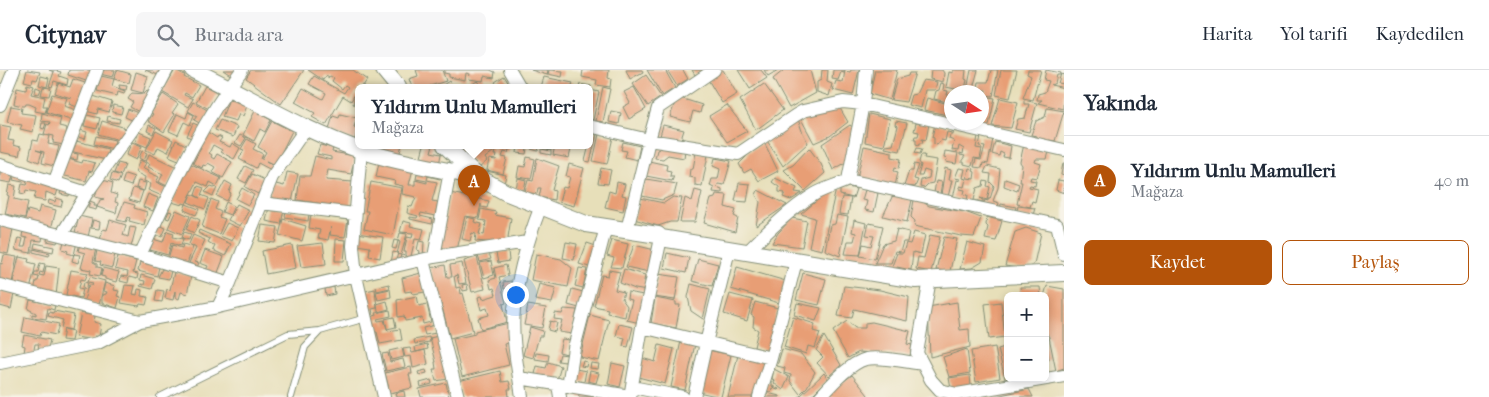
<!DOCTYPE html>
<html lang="tr">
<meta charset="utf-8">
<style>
:root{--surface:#fff;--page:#f6f6f7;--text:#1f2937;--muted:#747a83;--line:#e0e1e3;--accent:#b45309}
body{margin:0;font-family:"IM FELL French Canon",serif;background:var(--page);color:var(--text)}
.controls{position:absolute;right:15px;bottom:15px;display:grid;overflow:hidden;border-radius:8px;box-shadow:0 2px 8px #0003}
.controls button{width:45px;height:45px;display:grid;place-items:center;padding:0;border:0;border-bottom:1px solid var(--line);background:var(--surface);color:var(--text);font:25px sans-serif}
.compass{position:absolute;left:944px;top:15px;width:45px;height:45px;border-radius:50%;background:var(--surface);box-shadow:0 2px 8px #0003;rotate:102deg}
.you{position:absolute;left:515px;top:224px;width:18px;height:18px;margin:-12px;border:4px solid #fff;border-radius:50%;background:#1a73e8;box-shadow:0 0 0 8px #1a73e833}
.badge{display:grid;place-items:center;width:32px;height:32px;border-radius:50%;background:var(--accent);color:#fff;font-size:16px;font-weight:700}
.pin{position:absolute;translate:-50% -41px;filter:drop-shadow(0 1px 2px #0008)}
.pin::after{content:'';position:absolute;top:26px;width:18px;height:15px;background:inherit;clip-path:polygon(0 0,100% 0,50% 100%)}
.popup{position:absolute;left:355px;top:14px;width:238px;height:65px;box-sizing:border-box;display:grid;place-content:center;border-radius:8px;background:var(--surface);filter:drop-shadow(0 1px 4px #0005);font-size:16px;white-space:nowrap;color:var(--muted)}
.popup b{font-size:19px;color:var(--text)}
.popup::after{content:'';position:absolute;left:50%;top:100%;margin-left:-10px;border:10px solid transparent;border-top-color:var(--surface)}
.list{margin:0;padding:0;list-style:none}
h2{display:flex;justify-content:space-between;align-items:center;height:65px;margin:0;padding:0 20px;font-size:21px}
h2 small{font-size:16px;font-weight:400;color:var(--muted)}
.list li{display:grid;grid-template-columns:32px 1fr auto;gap:15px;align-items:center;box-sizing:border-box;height:90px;padding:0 20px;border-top:1px solid var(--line)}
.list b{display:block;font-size:19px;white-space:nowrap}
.list p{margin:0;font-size:16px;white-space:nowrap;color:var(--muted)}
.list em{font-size:16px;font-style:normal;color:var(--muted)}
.actions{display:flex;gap:10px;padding:15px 20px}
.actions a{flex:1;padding:11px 0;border:1px solid var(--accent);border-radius:8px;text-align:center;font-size:18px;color:var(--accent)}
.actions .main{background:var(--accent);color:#fff}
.icon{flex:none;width:28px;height:28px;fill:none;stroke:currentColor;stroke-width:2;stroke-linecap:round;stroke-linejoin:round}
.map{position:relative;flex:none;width:1064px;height:327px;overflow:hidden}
header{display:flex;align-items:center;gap:30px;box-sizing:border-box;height:70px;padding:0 25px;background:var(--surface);border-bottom:1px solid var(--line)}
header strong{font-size:24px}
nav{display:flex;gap:28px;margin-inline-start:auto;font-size:18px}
.search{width:350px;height:45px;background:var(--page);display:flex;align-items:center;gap:12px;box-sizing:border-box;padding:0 18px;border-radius:8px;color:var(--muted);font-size:19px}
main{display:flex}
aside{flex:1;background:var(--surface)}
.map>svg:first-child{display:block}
</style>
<header>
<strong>Citynav</strong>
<div class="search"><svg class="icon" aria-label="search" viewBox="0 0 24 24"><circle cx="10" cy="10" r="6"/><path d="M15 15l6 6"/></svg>Burada ara</div>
<nav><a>Harita</a><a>Yol tarifi</a><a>Kaydedilen</a></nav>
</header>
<main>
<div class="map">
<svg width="1064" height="327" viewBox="0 0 1064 327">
<rect width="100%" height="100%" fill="#f7f3e8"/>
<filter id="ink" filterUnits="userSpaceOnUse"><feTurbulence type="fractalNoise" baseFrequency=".02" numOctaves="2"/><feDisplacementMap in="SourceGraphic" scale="10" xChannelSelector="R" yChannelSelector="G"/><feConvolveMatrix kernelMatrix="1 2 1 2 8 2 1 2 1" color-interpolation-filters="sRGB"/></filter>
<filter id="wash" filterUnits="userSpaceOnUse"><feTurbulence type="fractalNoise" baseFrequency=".0096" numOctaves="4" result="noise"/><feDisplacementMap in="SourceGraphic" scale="20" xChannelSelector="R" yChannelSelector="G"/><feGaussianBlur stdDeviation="1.12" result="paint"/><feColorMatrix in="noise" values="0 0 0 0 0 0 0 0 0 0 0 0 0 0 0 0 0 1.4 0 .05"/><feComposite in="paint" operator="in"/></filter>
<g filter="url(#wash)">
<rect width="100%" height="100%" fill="#e7dfb9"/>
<g id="blocks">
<path fill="#e89e74" d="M27,0L40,2L37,10L33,9L32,13L24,11Z
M49,0H58L57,1L61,2L59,6L68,9L67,15L54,11L52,17L49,16L54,2Z
M69,0H92L89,12L68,5Z
M101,0H115L113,7L100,4Z
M117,0L131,4L129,13L114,9Z
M145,0H160L158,5Z
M175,0L185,5L184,7L199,15L192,27L185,23L184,25L193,29L188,37L162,22Z
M223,0H236L232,6Z
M251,0H304L281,34L246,8Z
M308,0H353L367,10L363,16L362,15L359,17L351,31L343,26L326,55L312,47L315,43L295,32L303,18L323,29L326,23L309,14L314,6L344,23L348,17L345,15L342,19L332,11L334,8L330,6L329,8L326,6L323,10Z
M416,0H442L446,11L427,17H417V16L412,17L409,9L418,6Z
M444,0H490L495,2L494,8L484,6L483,11L469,9L470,4L466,3L465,10L449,7V4L444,3Z
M531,0H548L547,5Z
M549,0L563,1L562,7L548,4Z
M583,0H609L608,8L611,9L610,17L596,15L597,10L582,7Z
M626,0H642L643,2L630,9Z
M647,0H665L675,18L662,26Z
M667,0H683L688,9L677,16Z
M692,0H703L695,5Z
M720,0H723L737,24L722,33L707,8Z
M738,0H761L767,8L750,19Z
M764,0H778L768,6Z
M784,0H810L816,23L789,38L773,9Z
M822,0H828L827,12L832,14L829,26L817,22V12L821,10Z
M833,0H845L844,3L841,2L838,10L832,9Z
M851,0H859L853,25L833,20L836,11L843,12L845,1L850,2Z
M875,0H897L890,30L870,24Z
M931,0H942L944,3L943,12L930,9Z
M953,0H966L965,9L967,10L965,19L960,20L946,17L949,2L953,3Z
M971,0H978L972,22H962L963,21L967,20Z
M991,0H998L993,26L985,25L986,20H981V22H977L979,12H988Z
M1001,0H1017L1010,28L996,25Z
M1028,0H1041L1033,30L1023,28L1031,6L1027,4Z
M1046,0L1061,3L1060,5H1057L1055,13L1051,15L1064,18L1063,39L1038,33L1042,30H1037L1038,24L1045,22L1049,11L1044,10Z
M136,2L148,6L143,23L131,20Z
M909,3H915L906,32L891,30L897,9L908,6Z
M1061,4L1064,5V14L1058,13Z
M646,5L661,27L648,36L633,14Z
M41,6L49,8L47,17L39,15Z
M101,6L114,9L112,16L125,21L124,24L118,22L117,26L97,21Z
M504,6L511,17H498L495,12Z
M544,7L573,13L572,17H541Z
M73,9L88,14L80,38L69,34L71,28L55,23L58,13L70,17Z
M923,10L937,12L935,20H925L921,38L908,35L911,25L916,24Z
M449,11L453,17H440Z
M477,11L482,17H468Z
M941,13L944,14L943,20L948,21L947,25L952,26V33L934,29L936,21L939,20Z
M27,14L34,16L31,24L45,27L43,36H47L45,43L35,41L36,37L29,34H26L25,36H23L14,34L17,18L26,20Z
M580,14L591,16V17H579Z
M764,14L783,40L756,60L740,30Z
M119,15L127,16L126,20L120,19Z
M205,16L218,23L209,39L196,32Z
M36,17L41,19L39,24L35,23Z
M43,17L51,18L49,26L41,25Z
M603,17L610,19L603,52L596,51Z
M634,17L646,39L629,49L623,37L630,33L624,22Z
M591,20L599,22L593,50L589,49Z
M147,21L151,23L141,43L130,37L133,32L128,29L132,23L144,24Z
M52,24L67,28L64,36L77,40L73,51L46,42Z
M163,24L178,34L172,43L175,44L164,62L148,51L153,44L151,43Z
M90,25L112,32L109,42L98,39L97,44L86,41Z
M355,26L359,27V35L353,34Z
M982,26L995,28L989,55L981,54Z
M677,27L702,35L700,43L693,41L690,52L670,47Z
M927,28L952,35V46L924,40Z
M1000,28L1018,32L1011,58L992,56Z
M229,29L247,36L243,46L239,44L236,51L222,47Z
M1024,30L1037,33L1029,62L1015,59L1018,49L1025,48L1029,34H1024Z
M193,32L211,42L203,55L194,50L197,46L188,41Z
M113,35L123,37L121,44L112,42Z
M727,35L747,61L727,72L709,46Z
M838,35L848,52L830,66L814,73L801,49L811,42Z
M11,36L22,38L21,43L36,45L33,62L20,59L22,55L7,52Z
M1047,38L1064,41L1055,71L1049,70L1048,72L1037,69V66L1031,65L1036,51L1045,47Z
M128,39L138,43L134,51L125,47Z
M255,41L271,50L265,62L260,59L254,71L243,65Z
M611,41L621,43L619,54L609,52Z
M188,42L194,45L190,55L184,52L178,65L169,61L177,44L186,48Z
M42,43L61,48L59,56L67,58L64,75L53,73L54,66L44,64L47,54L49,55L50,52L41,51Z
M340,44L357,48L354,57L358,58L355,70L328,62L333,46L339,48Z
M869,44L890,49L884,76L865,72Z
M87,45L100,48L97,59L84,56Z
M108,46L120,49L119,53L107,51Z
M798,49L802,61L808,73L783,96L766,69Z
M220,50L237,57L233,67L215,60Z
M102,51L126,58L123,71L98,64Z
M272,51L292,61L275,95L266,91L276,97L273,101L258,93L256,98L239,89L244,80L241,79L247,69L256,74L253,79L263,84L261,89H262L266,82L258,77Z
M896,51L907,53L900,81L885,78L886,76L893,75L898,56L895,55Z
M921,52L929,54L926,70L922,69L923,73H920L919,75L916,74V69H914L915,66H918L919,62L914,61L916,53L921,54Z
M42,53H46L44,59L41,58Z
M193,53L202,57L195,70L187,66Z
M935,54L953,58L952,63L947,62L945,71L941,70L937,75L934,74V68L932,67Z
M0,55L11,57L8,70L14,71L13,75L21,77L19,86L0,82Z
M149,55L156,58L153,64L147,61Z
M663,55L684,60L681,69L660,66Z
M850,55L854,58L845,93L833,100L822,74Z
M954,59L978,66L976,78L982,79L980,89L974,88L972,96L964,94V92H961L965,86L960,85V83L963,84L964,79L959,76L958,81L952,80L954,71L949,69L950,65H953Z
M80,60L87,62L85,69L78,67Z
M156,61L173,70L168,82L158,77L155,84L146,80Z
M206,61L217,68L218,66L222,68L219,72L230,77L232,73L240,78L234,89L221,82L222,80L213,75L209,83L212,85L211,87L214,89L217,84L232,92L223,108L212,102L215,97L208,93L206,96L203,95L202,98L193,93L201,78L198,76Z
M139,62L151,67L147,77L135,72Z
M589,62L597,64L590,92L585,91L589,75Z
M40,64L50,66L48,74L59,76L54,96L42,93L44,82L36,80L42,82L39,92L29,88L33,70L38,71Z
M599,64L613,67L607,94L593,91Z
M240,65L246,68L241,76L235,73Z
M96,66L115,70L113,79L94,74Z
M981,66L993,69L988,94L983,93L982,98L974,97L976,89L981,90L985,77L979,76Z
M72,70L108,79L106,90L70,81Z
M176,70L188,76L181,91L169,86Z
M132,72L142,76L136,90L126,85Z
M623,72L640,76L637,90L625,87L627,81L621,80Z
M764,72L778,101L759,111L751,99L744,103L739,94L748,85L747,83Z
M995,72L1011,76L1009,88L1003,87L1004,84L1000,82L999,86L992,84Z
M1024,74L1049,82L1047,89H1036L1035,92L1041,94L1037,108L1031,107L1030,110L1036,111L1035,116L1030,115L1029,117L1038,119L1035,132L1032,131L1030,137L1017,134L1022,112H1020L1022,95L1020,92Z
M320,75L333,78L332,82L355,86L351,104L328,100L326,110L353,112L350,138L297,130L300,106H310L315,86L331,90V87L317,84Z
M378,75H402L398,89L376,82Z
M424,75H433L431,82L441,84L439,95L420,90Z
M451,75H463L465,78L457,84Z
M475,75H493L491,77L494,81L485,88L487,91L479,98L464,84Z
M497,75L510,76L508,83L504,82L502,87L507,88L503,104L487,100L489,89L496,90L497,85H494Z
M532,75H540L538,81L531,79Z
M544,75H553L552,80L543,78Z
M555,75H572L569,88L553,85Z
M667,75L685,80L684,88L668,85L663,89L655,88L657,80Z
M518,76L527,78L526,84L517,83Z
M864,76L892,82V87L901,89L899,98L895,97L894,101L898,102L895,116L879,115L878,110L857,108Z
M809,78L821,94L825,103L805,121L784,100L793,95Z
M917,78L922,79L920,84L915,83Z
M541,79L551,81V85L541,83Z
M142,81L147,83L144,91L139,88Z
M945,81L958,83L956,94L946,92L947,89L944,88Z
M68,82L78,84L77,90L67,88Z
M696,82L708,85L702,116L695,115V108L689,107L690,99H693Z
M149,84L177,97L167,116L159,112L163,104L148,97L150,94L146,92Z
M921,85H925L924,88L937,90L933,113L928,114L924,118L920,117L921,110L929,108L930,102L924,100L922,106H918L921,95L919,92Z
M380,87L413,99L409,115H415V110L427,113V111L416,109L418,99L441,105L440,109L428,106L427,110L437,112L432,131L438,132L435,146L421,143L420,146L433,149L432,154L410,149V147L417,148L418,146L407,143L408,136L412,137L416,127L402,124L403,116L394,114L395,111L376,107Z
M527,87L535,89L531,109L517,107L519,96L525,97Z
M65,88L82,93L83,90L95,93L92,102L89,101L86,111L61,105Z
M537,88L559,96L552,120L555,121L554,130L539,127L541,118H538L537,124L525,122L528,110L533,111Z
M715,88L731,91L724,115L718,114L717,117L722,119V123L713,122L714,118L710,116L712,109H718L720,99L713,96Z
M140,90L146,93L143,98L149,100L148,102L159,107L156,112L167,117L162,126L148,120L151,114L144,111L145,107L135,102Z
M649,91L667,95L666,100L671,101L670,106H674L672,111L646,106Z
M118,93L125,95L121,105L114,103Z
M189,93L221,108L217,116L210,112L208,117L197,112L186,134L183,133L182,135L172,132Z
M1063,93H1064V106L1061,105Z
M569,94L584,98L574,136L559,132L563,117L567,118L570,107L566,106Z
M914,94L919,95L914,109L918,110L915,117L904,116L909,101H913Z
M245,96L253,100L246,113L238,109Z
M987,96L1000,99L998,118L993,131L999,133L997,140L982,137L985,130L988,131V129H990L994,116L990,112L991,104L984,103Z
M0,98L14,101L11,113L0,111Z
M601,98L611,100L608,114L598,113Z
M945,98L951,100L949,110H952L948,127L941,125Z
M959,98L965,99L963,108L966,109L964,117L960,116V119L965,120L964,124L968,125L967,131L953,128L957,110L960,111V109L955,108Z
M969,98L974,99L973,101L975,102L974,109L967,108Z
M481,100L506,105L504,114Z
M287,102L298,104L292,132L269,127L272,113L284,116Z
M112,103L121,106L118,113L110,110Z
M15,104L59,116L56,126L46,122L45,131L34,129L36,122L26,120L25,124L20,123L22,114L27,115L28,113L13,110Z
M125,104L134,107L131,116L122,113Z
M252,104L265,110L258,124L245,117Z
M518,108L526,110L524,120L516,119Z
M775,108L797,118L795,122L802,123L791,130L783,127L785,123L779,122V117L772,112Z
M100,109L113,113L111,123L117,125L115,132L118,133L116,143L97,137L100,130L104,129L95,127Z
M646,109L677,114L674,125L662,130L642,126Z
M1005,109L1019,114L1017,121L1004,116Z
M1058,110L1064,111V123L1056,120Z
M138,111L146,113L144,121L136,118Z
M225,111L232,115L229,122L231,123L227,131L217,126Z
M936,111L942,112L940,124L934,123Z
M984,111L988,112L987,116L990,117L987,130L980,128L983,130V132L974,130L977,118L983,116Z
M371,112L402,118L393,165L364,159L368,141H365Z
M617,112L625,114L622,125L626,126L623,141L605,137L609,121L615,123Z
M739,113L750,114L747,132L735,131Z
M9,115L16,116L14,129L28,132L25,148L5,144L9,126L7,125Z
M198,116L204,118L201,125L209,128L205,139L188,132L191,124L200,128L195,125Z
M211,116L217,118L213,126L205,122Z
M844,116L856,119L853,128L840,125V119H843Z
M133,118L143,121L139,133L129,130Z
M242,118L254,125L248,135L236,129Z
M61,119L70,121L69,126L60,124Z
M836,119L822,180L809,177L815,148L801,144L821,127Z
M695,120L702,122L695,152H680L685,128L692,131Z
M758,120L787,135L756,156L760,132L756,125Z
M865,120L878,123L874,142L865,140L867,131L862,130Z
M450,123L489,131L487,138L481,137V134L478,148L465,146L457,180L439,177Z
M148,124L158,128L153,141L143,137Z
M716,124L727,125L725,137L736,140L734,146L738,148L735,162L704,153L711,129L715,128Z
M893,125L912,130L907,152L883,146Z
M673,127L682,128L677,152H670L658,156L634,149L640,128L664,133Z
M842,127L851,128L848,145L839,144Z
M56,128L63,130L61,137L48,134L49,130L55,132Z
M211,129L218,132L215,139L221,142L219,147L225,149L219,164L202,157Z
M914,130L923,132L929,136L965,142L981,148L974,167L961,166L914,156L915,151L911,147Z
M90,131L95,133L94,136H97L96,140L88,138Z
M124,132L135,135L134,138L147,142L144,155L129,151L130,148L128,147L126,152L117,150Z
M226,132L234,136L230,145L222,142Z
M186,134L199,139L196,145L184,140Z
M237,134L249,140L240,156L228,150Z
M1001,134L1016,137L1014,144L1000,139Z
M40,136L56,140L51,159L24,152L28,140L38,143Z
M1018,136L1035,138L1032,149L1016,145Z
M269,137L284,140L281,154L266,151Z
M481,139L496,142L495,145L511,148L507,174L475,171L476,164L472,163L470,171L462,169L467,147L475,149L474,152L482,154L479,164L484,165L486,151L479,150Z
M176,140L190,146L182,164L168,158Z
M286,140L309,144L308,151L285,147Z
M169,141L172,142L169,149L166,148Z
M311,144L348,150L345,167L330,165L331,157L328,170L318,168L320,160L309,158Z
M837,145L848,147L840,186L825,180L830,155L835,154Z
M79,146L92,149L88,167L75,163Z
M192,146L200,150L194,163L186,159Z
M987,147L1002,151L996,171L985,169L988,157L986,155Z
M792,148L807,151L802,177L772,173L778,163Z
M283,149L306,156L302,171L279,165Z
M93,150L100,152L99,159L91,158Z
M110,150L126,155L123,165L128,167L130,157L136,158L131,177L121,174L120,176L100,170L103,159L107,160Z
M854,150L866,153L860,185L845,184L848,171H854L856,163L852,162Z
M403,151L411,153L410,156L424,159L421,170L415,169L411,186H412L411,191L400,188L401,185L406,186V182H404L407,167L412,168L413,163L400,162Z
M227,153L238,158L232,171L220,166Z
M869,153L883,156L875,189L860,186L863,174L871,176L874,166L866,165Z
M159,155L166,158L162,167L155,164Z
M262,155L278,157L275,173L259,171Z
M0,156L13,159L8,184L0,182Z
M1026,158L1041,163L1034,194L1026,199L1005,196L1015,162Z
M897,159L909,162L907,172H903L900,182L895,181L891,193H875L883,174L894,171Z
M23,160L43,164L42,171L33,170L31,183L15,180L18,168L23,169L21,177H25L27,168L22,167Z
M199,160L231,174L225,186L213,180L215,176L208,172L210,169L198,163Z
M167,161L174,163L173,167L183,169L181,176L171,173L168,185L150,180L153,169L163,172Z
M184,162L191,164L189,170L182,168Z
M914,162L925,165L921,184L913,182L911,200L892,196L897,183H903L906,173L910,174Z
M357,163L383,167L380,188L369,186L370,177L356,175Z
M400,163L407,164L401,185L397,184L400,172L398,171L396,179L392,178L394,170L398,171Z
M48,165L59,167L57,173L47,171Z
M193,165L205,170L195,192L199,193L196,199L191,196L192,194L189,193L196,178L189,174Z
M930,165L940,167L931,202L916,199L918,187L924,188Z
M944,167L957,169L950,201L936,200Z
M65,168L77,172L74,185L67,183L68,181L62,179Z
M336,169L346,170L344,191H335Z
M612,170L628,174L622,198L611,197L614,188L607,186Z
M419,171L424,172L423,188L419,187L420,181L417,180Z
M566,172L577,174L574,190L563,188Z
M967,172L985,177L982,192L972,198L960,199Z
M35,173L54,177L53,182L34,178Z
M323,173L326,194L301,197L297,176Z
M587,173L596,176L589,197L579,194Z
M80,174L96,178L93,192L97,194V197L102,198L100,206L90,204L91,200L81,198L85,183L78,181Z
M183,174L193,177L186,197L168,189L172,175L182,178Z
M292,175L296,198L266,204L262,181Z
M634,175L655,180L649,202L626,197Z
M33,179L50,183L49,186L33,182Z
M97,180L115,184L112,198L100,195L101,192L95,191Z
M205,180L224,187L217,205L206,200L208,196L200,193Z
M508,181L509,191L498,193L496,183Z
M393,182L398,183L395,194L391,193Z
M489,183L491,189L480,192L478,186Z
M667,183L689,188L686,203L664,198Z
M74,184L80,185L78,193L72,191Z
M536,184L561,189L572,198L568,217L531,210Z
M4,185L17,187L12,213L0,212V193L2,194Z
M118,186L136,191L133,203L138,204L137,209L129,207L128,213L120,211L121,206L127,207L128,202L115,199Z
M19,187L29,189L28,192L36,194L30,220L12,216Z
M477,187L485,219L472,222L464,191Z
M698,189L718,194L712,216L692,211Z
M491,191L494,205L484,208L480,193Z
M140,192L159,197L157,206L138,201Z
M40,193L45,194L43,203L40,202L39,205L44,206L46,196L59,198L56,226L34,222L36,211H38L39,207L34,206L35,202H38Z
M462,193L466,213L459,214L457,205L454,206L456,218L460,217L461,224L463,223L473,262L450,268L440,229H437L431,198L445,195L447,207H452L450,195Z
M506,195L508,205L499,207L506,233L503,234L507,252L481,259L478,248L489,245L487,238L481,240L478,227L482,226L483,229L496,225L494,218L491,219L489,210L496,208L494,198Z
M737,197L786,211L779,233L731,219Z
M103,198L119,202L116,212L105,209V207L101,206Z
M579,198L587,199L583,218L575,216Z
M162,199L171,201L169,209L158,207Z
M624,199L645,205L644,211L649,212L647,221L635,219L620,213Z
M71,200L88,203L85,210L81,209L79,218L83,219L81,228L66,225Z
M609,200L620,202L615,220L624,222L622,229L627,236L625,247L607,243L608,239L594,236L602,205L608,206Z
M174,202L191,206L187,224L181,222L179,229L175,227V221L173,230L165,228L167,219L170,220Z
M421,203L425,222L413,224L412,221L405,222L402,208Z
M803,203L826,209L819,235L796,230Z
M658,204L679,207L675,230L654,227Z
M141,205L155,209L152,219L140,216L141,214L144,215L145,211L140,210Z
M90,207L105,211L99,235L84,231L87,219L83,218L84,212L88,213L87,217L88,218L89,215H92L93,213L88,212Z
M511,211L512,217L504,219L503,212Z
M105,213L115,216L114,220L119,221L117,226L120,227L117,238L102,233V225L106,224L107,222L103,221Z
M389,214L390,218L377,221L376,217Z
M467,214L468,220L463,221L462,215Z
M539,214L556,218L552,233L535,230Z
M691,214L710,219L703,249L691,241L688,227Z
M125,215L135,216L133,224L137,225L138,219L142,220L141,226L148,227L146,235L140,234L139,236L121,233Z
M844,216L880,220L909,227L907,251L854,239L852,248L838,246Z
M1047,216L1064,219V298L1056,301L1049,267L1045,260V226H1044Z
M334,217L335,224L326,226L325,219Z
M1020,217H1040L1041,226H1021Z
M375,219L377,238L372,239L373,244L367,246L361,222Z
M390,219L391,227L378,230L376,222Z
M572,219L583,222L579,238L568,235Z
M157,220L164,221L162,232L155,231Z
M0,221L14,224L11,239L0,236Z
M628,222L643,225L640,253L627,250L632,230L627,229Z
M730,224L753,230L747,251L724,244Z
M417,226L419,236L427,234L431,252L423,254L422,248L405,251L404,246L398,247L397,230Z
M655,228L676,232V235H680L676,258L651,253Z
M1004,229H1008V258H1006Z
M30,230L55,235L54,240L48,238L46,249L32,247V244L36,245V243L28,239Z
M387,231L389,239L378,242L377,234Z
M755,232L778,238L768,281L754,277L758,260L753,257L754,247L751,245Z
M957,232L960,260L969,259L970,277L930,287L928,237Z
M1001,232L1005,267L989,269L985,234Z
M797,233L821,238L816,251L794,245Z
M528,235L546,238L542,258L524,255Z
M564,239L577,240L572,264L559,262L562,250L554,249L555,243L562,244Z
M390,240L391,246L377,249L378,251L384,250L388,261L400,259L402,270L380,274L377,262L374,263L371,247L377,245L376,243Z
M54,241L74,245L71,260L61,258L63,250L48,246L49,242L53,243Z
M81,243L95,246L94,252L101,254L99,267L95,266L94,270L76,267Z
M590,245L609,250L599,291L580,287Z
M25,247L59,254L56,265L41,262L40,266L22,262Z
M394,247L396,257L387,259L385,249Z
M793,247L815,254L813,261L820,263L815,278L808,276L806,284L784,277Z
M550,251L557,253L555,262L548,260Z
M847,251L855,258H865V253L872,252L910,261L907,274L912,275L910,286L859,282L848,288L833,261Z
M509,253L513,272L504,274L509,295L462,307L453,269L475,264V261Z
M619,254L633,257L628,277L623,276L625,268L616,266Z
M435,255L436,263L425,265L423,258Z
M530,257L543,261L542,266H539L533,288L523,285Z
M64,259L73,261L71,271L62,270Z
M24,265L50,270L47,282L38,280L39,274H35L33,285L24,283L25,276L22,275Z
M438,266L448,309L436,311L433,299H436L435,292H436L430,268Z
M824,266L841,295L829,306L817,293L823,287L816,280Z
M429,267L430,272L415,274L414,270Z
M562,269L570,270L567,284L559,282Z
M681,271L695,274L685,320L671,317Z
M1045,272L1049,290H1045Z
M427,274L428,279L416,282L415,277Z
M659,275L674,279L665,314L638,307L642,288L655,292Z
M1008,276V308L1005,309L998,279Z
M995,277L1000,308L976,312L971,281Z
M402,278L404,287L391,290L389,281Z
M410,278L412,283L425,280L428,294L413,298L411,286L405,287L403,279Z
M782,279L801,284L815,302L807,317L800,324L790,311L791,305L784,303L785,298L777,296Z
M967,279L970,303L949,307L943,287Z
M708,280L731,285L721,327L698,322Z
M388,283L390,292L403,289L405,297L386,301L382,284Z
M536,283L549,285L548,291L535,289Z
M560,284L567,285L565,292L558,291Z
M738,285L764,291L755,327H728Z
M583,291L587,292L586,297L581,296Z
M548,292L561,296L557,310L535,304L537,296L546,298Z
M591,293L599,294L598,299L590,298Z
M612,293L625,296L620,317L608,314Z
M411,297L412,304H409L412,318L390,323L385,303Z
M576,299L586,301L584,312L574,310Z
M774,299L789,307L783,320L774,313L775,310L772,309Z
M426,300L427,303L419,305L418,302Z
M500,301L502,312L509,311L511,319H508L509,327H462L458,311Z
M590,301L599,303L596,313L588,311Z
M824,303L828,309L810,327H799Z
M852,305L868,325L867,327H827L835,318Z
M970,305L971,316L951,319L949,308Z
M431,310L432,314L421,317L420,313Z
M767,312H772V316L779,319L778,320L772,318L771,322L764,321Z
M446,313L449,327H421L419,319Z
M1029,319L1033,327H996V326Z
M578,320L609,327H579Z
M404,321L405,327H397L396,323Z
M767,323L780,326V327H765Z"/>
</g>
</g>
<g filter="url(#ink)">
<use href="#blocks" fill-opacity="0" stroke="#838e76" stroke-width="1"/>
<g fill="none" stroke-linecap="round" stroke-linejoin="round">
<g stroke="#838e76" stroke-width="8">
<path id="service" d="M160,327L288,264L320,261
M291,327L305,277L320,261L366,248"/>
</g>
<g stroke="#838e76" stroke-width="14">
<path id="minor" d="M510,0L520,17
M0,35L14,0
M589,56L649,70L738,84L796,45L803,41L843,32L863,34L1064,80
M363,75L361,80L353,176L356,206L384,327
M0,95L87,123
M848,110L863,34L866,0
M54,113L97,0
M261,133L355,144
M0,150L140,185L230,213
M627,160L649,70L658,38L714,0
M62,164L87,123L143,45L167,0
M746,183C767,162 790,139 815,124C825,118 838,115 848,110L1057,155L1064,184
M140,185C170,122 199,55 242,0
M434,187L450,101
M423,190L458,327
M930,209L917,283L931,310L940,320L957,324L1064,306
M0,215L140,251
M218,237L230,213L272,107L306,58
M642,257L771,288
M0,293L98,273L140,251L218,237L434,187L527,172
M519,308L630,326
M558,314L560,327
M568,316L574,278L606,157
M632,317L683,327
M522,327C518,299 511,268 514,239C518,203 528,169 541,136
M630,327L642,257L661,168
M694,327L706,273L729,180
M759,327L771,288L796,191
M820,327C831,315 850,293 866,289C881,286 906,292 922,294"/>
</g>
<g stroke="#838e76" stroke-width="18">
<path id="tertiary" d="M193,0C250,27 303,61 363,81C400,93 440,99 478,107
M384,0L398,17
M445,75L478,107L505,122L586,154L658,165L661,168L916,210L1064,203"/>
</g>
<use href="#service" stroke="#fff" stroke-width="6"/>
<use href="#minor" stroke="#fff" stroke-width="12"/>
<use href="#tertiary" stroke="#fff" stroke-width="16"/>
</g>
</g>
</svg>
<div class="controls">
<button>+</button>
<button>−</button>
</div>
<svg class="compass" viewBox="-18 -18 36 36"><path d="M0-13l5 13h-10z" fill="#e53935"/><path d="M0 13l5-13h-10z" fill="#747a83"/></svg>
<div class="you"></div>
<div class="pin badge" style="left:474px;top:136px">A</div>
<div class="popup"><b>Yıldırım Unlu Mamulleri</b>Mağaza</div>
</div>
<aside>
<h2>Yakında<small></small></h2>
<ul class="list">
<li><span class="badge">A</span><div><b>Yıldırım Unlu Mamulleri</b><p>Mağaza</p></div><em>40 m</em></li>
</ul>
<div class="actions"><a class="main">Kaydet</a><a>Paylaş</a></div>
</aside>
</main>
